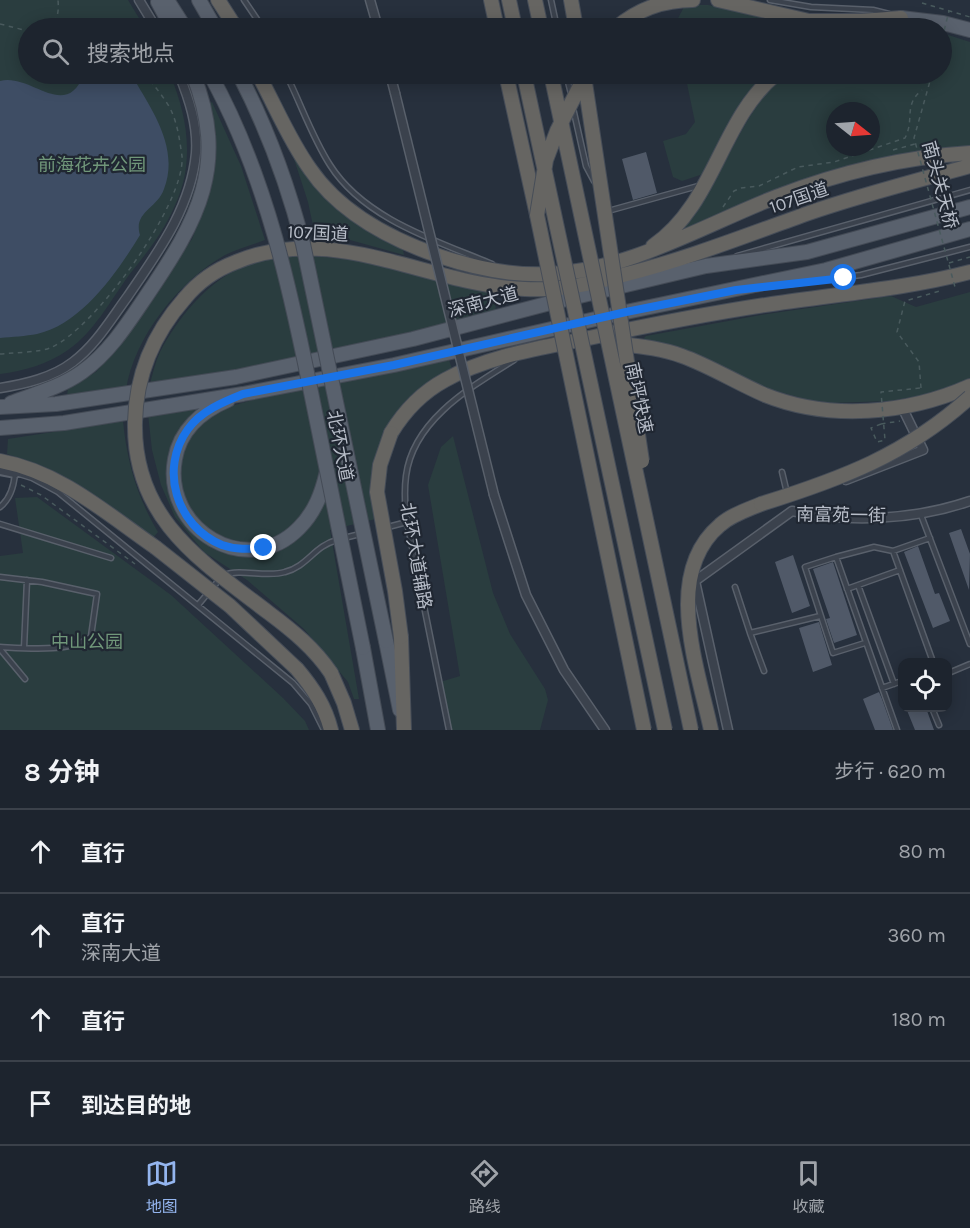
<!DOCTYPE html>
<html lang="zh">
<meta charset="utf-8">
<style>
:root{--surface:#1d242e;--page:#2a303a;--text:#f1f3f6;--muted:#a0a4aa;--line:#3b414a;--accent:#94b5ef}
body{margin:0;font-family:Karla,"Noto Sans SC",sans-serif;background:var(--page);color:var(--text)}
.controls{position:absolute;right:18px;bottom:18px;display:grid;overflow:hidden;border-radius:12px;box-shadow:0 3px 15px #0003}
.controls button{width:54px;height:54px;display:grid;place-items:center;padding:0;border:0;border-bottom:2px solid var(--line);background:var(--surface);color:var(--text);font:30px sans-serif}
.compass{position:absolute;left:826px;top:102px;width:54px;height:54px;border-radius:50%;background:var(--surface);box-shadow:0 3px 15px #0003;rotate:107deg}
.stop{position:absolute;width:18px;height:18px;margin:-14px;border:4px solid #1a73e8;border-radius:50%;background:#fff}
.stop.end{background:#1a73e8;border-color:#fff;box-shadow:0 2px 6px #0008}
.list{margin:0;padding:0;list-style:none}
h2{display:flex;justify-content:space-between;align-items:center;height:78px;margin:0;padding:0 24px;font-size:26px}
h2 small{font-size:20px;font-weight:400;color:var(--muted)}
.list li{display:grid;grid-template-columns:39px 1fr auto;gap:18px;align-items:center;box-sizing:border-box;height:84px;padding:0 24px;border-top:2px solid var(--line)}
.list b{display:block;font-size:22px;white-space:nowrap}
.list p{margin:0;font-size:20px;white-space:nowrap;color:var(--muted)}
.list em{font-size:20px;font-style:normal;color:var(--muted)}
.icon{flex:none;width:33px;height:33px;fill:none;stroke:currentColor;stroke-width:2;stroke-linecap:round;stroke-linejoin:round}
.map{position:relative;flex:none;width:970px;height:730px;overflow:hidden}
.search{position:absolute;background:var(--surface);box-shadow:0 3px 15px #0003;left:18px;right:18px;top:18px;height:66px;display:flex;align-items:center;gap:15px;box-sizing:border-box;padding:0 21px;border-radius:33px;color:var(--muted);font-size:22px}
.sheet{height:414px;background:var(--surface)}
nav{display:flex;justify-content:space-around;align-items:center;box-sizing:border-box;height:84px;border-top:2px solid var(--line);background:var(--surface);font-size:16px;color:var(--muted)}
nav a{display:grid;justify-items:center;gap:3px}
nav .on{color:var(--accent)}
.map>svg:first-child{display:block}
</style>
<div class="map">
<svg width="970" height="730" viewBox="0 0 970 730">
<rect width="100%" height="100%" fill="#27303d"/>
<path fill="#2a3d3f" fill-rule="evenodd" d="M0,0H128L145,28H28V74H170C182,104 190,134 186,167C184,187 174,210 164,227C154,244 141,260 129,275C111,300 94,332 68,350C48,364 24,371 0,374Z
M685,5H708L822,28H676L675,24Z
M942,33L970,42V146C933,150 893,154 857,164C797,180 732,212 674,236C684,224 694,213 703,200C731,158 746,108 785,74H942ZM835,111H871V147H835Z
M685,74H766C736,100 721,140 703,174L682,181L673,177L663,141L686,134L695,122Z
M212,102L241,166L265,240C252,245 237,249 225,255C179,281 134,337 126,390L67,396L68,388L96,372L122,340L192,239L205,205L211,182L213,140L209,104Z
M294,159L313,185L340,210L402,246L404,255L350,240L315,235L308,202Z
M296,254L362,261L494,293L496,310C381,341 266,367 149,388C152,376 155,363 160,352C177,319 207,282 242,267C260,260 278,257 296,254Z
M970,292V378L955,386L930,394L890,401L830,403L805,399L762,387L646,341L644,338L646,336L761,315L891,296L916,307Z
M449,360L452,369C409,389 385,416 376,463C374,470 372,479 372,486C372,497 375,508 376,519L330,530L359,699H354L348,682L304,629L247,580L204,552L175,517L161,485L152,450L148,414L194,407L235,405L263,397Z
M123,421C127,462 137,497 158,532L151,540L42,466L7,454L8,439Z
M453,436L493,593L510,634L545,689L548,700L540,730H449L440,682L460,676L428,485L441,447Z
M37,497L171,595L283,698L305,721L309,730H0V556L23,553L15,498Z"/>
<path fill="#3e4d64" d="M84,74H131C151,109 180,147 164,189C157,209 133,212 140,235C118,271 82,324 37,334C26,336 12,337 0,338V81C32,73 65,122 84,74Z"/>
<path fill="#505968" d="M646,152L657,193L633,200L622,159Z
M961,529L970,554L969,590L949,533Z
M918,546L935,594L939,593L950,621L933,628L904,552Z
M793,555L810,606L792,613L775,562Z
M833,562L857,635L834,643L826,619L830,618L813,569Z
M819,622L832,665L813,672L799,628Z
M879,692L882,699L893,730H875L863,699Z
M906,708H926L934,730H915Z"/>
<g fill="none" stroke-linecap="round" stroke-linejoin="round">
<g stroke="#59606b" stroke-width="7">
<path id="service" d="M244,0L263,28
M551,0L557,28
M770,0L811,7L873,10L889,14
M286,74C301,104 312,137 330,165C364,219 437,241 492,264
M566,74L571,94
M573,108L586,166L594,181
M608,211L698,186
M737,256L970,190
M791,284L861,275L970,247
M782,472L787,493
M16,473L32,478L58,492L293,683L311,704L324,730
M0,507C10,499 14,486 15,473
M921,515L970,644
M0,524L111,558
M388,527L407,522
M344,538L360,534
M893,551L933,662
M836,557L805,567L833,653L865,643
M224,575C241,568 266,578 285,572C308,566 314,546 337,540
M0,577L42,582L97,594L91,636C75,653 22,648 0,647
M858,585L894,684
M735,587L750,633L820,616
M847,589L900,570
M198,605L219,580
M750,633L764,671
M24,648L27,580
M0,649L25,679
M951,672L970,664
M882,688L902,681
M932,708L939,725
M449,730L407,522C405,507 404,491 406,476C413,420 471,387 514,360
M897,730L836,557L874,547L893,551L930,538"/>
</g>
<g stroke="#59606b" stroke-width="11">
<path id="minor" d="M139,0L156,28
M370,0L378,28
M390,74L395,93
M0,388C25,384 52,378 73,362C96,345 111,319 128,296C158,252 191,208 196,153C198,125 189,99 179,74
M846,480L923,450L902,407
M494,495L526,595L564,670L605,730
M728,730L695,581L792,511C849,523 915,520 970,501"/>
</g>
<g stroke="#59606b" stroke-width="14">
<path id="tertiary" d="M0,469L15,472"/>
</g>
<g stroke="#444b56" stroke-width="16">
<path id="primary" d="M167,0L185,28
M199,0L215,28
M158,2L172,28
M901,18L943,23L970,30
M228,400C202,411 180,430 175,459C162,529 247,581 299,528C315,512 322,493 327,471
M11,403C35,394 61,387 82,372C110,352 128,323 147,295C198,220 229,165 193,74
M0,407L56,404L236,377L413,339L550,303L706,266L807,252L970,207
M0,428L64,423L243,394L394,365L626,312L826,270L970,229
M386,641L400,710
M363,648L378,730"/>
</g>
<g stroke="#464d58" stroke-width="16">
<path id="trunk" d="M218,0L236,28
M491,0L497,28
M509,0L515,28
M535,0L541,28
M571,0L576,28
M718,0L809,21H861L901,18
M616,28C638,9 664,0 693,0
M258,74C275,105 289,140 310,169C340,213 390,239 439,256C474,268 514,276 550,274C630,270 704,225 776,197C838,173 903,157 970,153
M506,74L537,215
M653,246C715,204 720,120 776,74
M185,298C199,281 215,270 236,262C334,221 426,285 525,289C559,291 590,284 623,275C687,259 747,235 809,213C861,195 916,181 970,166
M614,343C637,346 660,348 682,356C710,366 737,383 765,395C830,421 907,414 970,386
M391,433C405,410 421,393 445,380C488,356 541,348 589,338C650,325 711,313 772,304C838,294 905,289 970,272
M0,461C60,472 106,513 155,547
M401,637L404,730
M297,669C313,688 325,706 331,730
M331,673L344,703L352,730
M711,730C698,668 662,574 720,525C731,515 747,510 761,504"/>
</g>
<path stroke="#495a5d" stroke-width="1.5" stroke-dasharray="4.5 4.5" stroke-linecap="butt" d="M922,3L970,17
M0,24L28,31
M47,28C58,21 59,12 58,0
M893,150L915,144
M723,207L734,191L741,188L759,186L798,167L834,162L905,138C915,119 903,105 922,90
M949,263L970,257
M0,354C11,353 41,352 50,348C94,330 186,203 182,156C180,143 178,127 173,115C168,101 154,86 145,74
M921,388L919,362L897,332L905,301L940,291
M881,424L900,421
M21,485L41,495L135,564"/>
<use href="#service" stroke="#3b424d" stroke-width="4"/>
<use href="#minor" stroke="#3b424d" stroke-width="8"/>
<use href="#tertiary" stroke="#3b424d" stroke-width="10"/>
<use href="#primary" stroke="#59616d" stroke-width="14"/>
<use href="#trunk" stroke="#666562" stroke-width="14"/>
<g stroke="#59606b" stroke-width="11" stroke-linecap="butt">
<path id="minor-bridge" d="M395,93L494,495"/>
</g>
<g stroke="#444b56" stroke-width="16" stroke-linecap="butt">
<path id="primary-bridge" d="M210,74C267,177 291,292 314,407C330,487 347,567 363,648
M239,74C267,128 288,185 303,244L386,641"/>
</g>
<g stroke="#464d58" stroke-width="16" stroke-linecap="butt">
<path id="trunk-bridge" d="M524,74L665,730
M551,74L691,730
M586,74L557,131L546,160L537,215L644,730
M584,76L642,461
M185,298C154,333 136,375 135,422C133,519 201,561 269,613C293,631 314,648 331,673
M391,433L380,465L377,492L395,591L401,637
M761,504C841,479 906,455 970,397
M155,547L230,606L297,669"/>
</g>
<path stroke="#495a5d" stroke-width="1.5" stroke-dasharray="4.5 4.5" stroke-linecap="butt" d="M942,39L949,11
M932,74L914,138L955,287
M881,424L871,428L877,442L885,440L881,392L921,388"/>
<use href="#minor-bridge" stroke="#3b424d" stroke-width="8"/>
<use href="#primary-bridge" stroke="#59616d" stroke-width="14"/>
<use href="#trunk-bridge" stroke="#666562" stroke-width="14"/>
</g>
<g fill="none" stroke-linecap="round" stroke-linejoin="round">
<path stroke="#1a73e8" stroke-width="8" d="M264,548C249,549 236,550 222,545C176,526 159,469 188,429C201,411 223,402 243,394L394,365L626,312L736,290L844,278"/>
</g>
<g text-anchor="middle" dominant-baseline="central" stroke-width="4.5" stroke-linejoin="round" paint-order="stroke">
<g font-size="18" fill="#70977a" stroke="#202732">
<text x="92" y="165">前海花卉公园</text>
<text x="87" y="642">中山公园</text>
</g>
<g font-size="18" fill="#b7bdc8" stroke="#202732">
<text transform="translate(940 185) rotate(75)">南头关天桥</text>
<text transform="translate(799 198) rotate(-19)">107国道</text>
<text transform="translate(318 233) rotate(3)">107国道</text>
<text transform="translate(483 302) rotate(-15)">深南大道</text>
<text transform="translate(639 398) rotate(78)">南坪快速</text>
<text transform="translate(340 446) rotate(79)">北环大道</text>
<text transform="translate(841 515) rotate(1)">南富苑一街</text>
<text transform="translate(416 556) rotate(80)">北环大道辅路</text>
</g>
</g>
</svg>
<div class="controls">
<button><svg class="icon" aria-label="locate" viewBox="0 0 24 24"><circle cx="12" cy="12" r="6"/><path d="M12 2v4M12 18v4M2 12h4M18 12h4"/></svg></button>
</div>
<svg class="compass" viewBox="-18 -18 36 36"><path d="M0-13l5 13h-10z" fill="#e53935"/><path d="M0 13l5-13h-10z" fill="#a0a4aa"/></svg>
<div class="stop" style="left:844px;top:278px"></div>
<div class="stop end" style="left:264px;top:548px"></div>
<div class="search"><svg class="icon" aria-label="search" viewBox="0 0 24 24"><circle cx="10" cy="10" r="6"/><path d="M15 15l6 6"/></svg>搜索地点</div>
</div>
<section class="sheet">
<h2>8 分钟<small>步行 · 620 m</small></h2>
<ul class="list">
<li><svg class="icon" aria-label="ahead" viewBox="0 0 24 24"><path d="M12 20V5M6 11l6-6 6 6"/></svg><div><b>直行</b></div><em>80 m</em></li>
<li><svg class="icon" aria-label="ahead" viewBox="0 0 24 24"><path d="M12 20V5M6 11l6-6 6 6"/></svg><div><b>直行</b><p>深南大道</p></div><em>360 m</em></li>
<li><svg class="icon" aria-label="ahead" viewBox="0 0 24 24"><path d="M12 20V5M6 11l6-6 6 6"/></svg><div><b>直行</b></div><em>180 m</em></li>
<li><svg class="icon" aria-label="arrive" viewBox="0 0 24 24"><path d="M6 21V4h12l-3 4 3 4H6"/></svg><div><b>到达目的地</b></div></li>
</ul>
</section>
<nav>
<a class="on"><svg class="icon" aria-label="map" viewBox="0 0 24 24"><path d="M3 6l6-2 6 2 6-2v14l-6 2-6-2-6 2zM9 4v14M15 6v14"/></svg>地图</a>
<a><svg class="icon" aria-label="directions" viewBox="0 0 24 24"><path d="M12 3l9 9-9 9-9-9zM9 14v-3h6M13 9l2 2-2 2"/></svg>路线</a>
<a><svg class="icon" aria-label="saved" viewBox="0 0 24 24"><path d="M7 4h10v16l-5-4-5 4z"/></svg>收藏</a>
</nav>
